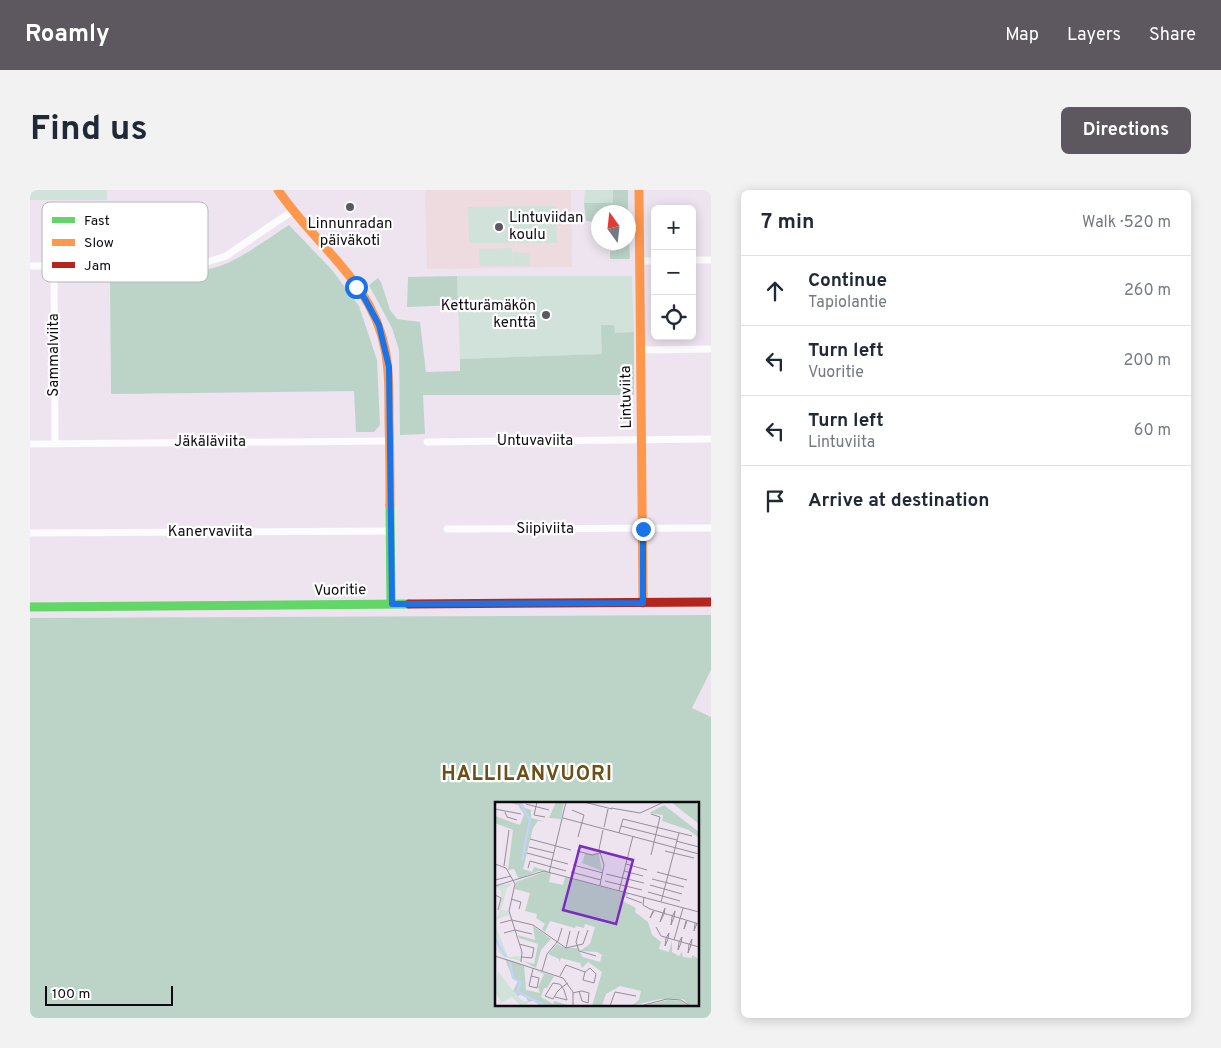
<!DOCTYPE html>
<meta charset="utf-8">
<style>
:root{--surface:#fff;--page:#f2f2f3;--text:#1f2937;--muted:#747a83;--line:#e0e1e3;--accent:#5d5760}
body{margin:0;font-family:Overpass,sans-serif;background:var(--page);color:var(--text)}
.controls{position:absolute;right:15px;top:15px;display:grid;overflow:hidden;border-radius:8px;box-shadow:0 2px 12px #0003}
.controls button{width:45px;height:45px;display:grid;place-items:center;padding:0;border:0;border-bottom:1px solid var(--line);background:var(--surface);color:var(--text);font:25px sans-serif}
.compass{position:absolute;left:561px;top:15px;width:45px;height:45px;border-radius:50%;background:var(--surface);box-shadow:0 2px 12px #0003;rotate:345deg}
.scale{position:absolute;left:15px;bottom:12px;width:128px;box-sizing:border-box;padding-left:5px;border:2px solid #100b13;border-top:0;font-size:14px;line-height:18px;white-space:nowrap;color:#100b13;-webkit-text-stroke:4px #fff;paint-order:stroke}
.stop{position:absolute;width:15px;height:15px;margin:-11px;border:4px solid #1a73e8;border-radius:50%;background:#fff}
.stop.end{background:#1a73e8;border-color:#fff;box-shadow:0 1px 5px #0008}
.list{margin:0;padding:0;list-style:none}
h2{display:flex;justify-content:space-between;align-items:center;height:65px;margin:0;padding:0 20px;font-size:21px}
h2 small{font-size:16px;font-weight:400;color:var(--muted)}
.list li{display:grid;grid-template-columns:32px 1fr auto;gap:15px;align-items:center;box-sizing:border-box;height:70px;padding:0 20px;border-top:1px solid var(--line)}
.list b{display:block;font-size:19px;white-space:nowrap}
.list p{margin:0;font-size:16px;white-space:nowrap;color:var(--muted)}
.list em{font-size:16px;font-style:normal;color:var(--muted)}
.icon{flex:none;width:28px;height:28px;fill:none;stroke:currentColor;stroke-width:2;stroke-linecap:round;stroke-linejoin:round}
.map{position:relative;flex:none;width:681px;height:828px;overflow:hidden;border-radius:8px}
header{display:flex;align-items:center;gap:30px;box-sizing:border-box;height:70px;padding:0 25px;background:var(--accent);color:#fff}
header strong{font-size:24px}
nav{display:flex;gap:28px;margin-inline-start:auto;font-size:18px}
.intro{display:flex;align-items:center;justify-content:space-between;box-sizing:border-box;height:120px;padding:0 30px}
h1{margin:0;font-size:35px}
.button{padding:12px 22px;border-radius:8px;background:var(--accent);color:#fff;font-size:18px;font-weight:700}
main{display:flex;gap:30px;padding:0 30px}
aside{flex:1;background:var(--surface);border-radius:8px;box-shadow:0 2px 12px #0003}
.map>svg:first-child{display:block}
</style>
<header>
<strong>Roamly</strong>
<nav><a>Map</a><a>Layers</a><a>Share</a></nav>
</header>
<div class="intro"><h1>Find us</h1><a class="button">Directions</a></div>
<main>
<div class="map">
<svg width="681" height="828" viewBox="0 0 681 828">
<rect width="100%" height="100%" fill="#ede4f0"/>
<path fill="#eedbdf" d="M395,0H541L542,77L397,79Z"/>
<path fill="#d0e2d9" d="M0,0H77V10H0Z
M555,0H583V13H554Z
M526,16L527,53H439L438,17Z
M482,58L483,75V62L499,63L500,76H450L449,59Z
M427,86H602L604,142L584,143L572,164L430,169Z"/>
<path fill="#bbd4c7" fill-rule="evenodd" d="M583,0H598V22H568V32L556,31L554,13H583Z
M259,35L302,80L329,116L347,170L350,235L344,242H326L324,201L81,204L80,83C116,83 155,87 190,76C211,69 240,47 259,35Z
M599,45L600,69H580V61H586L585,53L598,52Z
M427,86L428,115L377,117L378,87Z
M348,88L351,92L360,120L367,129L390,132L396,182L430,181V169L572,164L571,135H584L585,143L604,142V205H393L395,244L370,245L369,160L362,138L339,95Z
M681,425V480L662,518L681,527V828H0V428ZM466,613H667V814H466Z"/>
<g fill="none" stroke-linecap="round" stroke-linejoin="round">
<path stroke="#fcfbfd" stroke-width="7" d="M662,70H681
M609,71H625
M0,76L154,75L177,72L196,66L261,22
M24,76L25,254
M610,160L681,159
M397,252L681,249
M0,254L361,251
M417,339L681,338
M0,343L360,341"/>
<path stroke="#63d668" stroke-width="9" d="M360,315L361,414
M0,417L379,414"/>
<path stroke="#ff974d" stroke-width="9" d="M248,0C272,36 305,64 330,100C360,145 359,179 359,231C360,259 360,287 360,315
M609,0L613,413"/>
<path stroke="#b3261e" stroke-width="9" d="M379,414L681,412"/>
</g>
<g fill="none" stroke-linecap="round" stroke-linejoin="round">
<path stroke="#1a73e8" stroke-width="6" d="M326,97L335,109L349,135L359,177L362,414L613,413V339"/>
</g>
<g fill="#5d5760" stroke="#fff" stroke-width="2">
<circle cx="320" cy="17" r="5"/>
<circle cx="469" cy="37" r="5"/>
<circle cx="516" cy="125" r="5"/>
</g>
<g text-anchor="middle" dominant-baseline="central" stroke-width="4.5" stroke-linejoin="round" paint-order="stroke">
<g font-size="15" fill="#100b13" stroke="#fff" text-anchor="start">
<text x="479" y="28">Lintuviidan<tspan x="479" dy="17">koulu</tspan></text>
<text x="320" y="34" text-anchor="middle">Linnunradan<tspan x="320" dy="17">päiväkoti</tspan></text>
<text x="506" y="116" text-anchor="end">Ketturämäkön<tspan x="506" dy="17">kenttä</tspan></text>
</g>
<g font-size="15" fill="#100b13" stroke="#fff">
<text transform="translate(24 165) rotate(-90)">Sammalviita</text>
<text transform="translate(597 207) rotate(-91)">Lintuviita</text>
<text x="505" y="251">Untuvaviita</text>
<text x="180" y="252">Jäkäläviita</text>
<text x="515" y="339">Siipiviita</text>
<text x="180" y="342">Kanervaviita</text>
<text transform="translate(310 401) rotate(-1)">Vuoritie</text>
</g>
<g font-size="20" font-weight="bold" letter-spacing="1" fill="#6c5018" stroke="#fff">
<text x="497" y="585">HALLILANVUORI</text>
</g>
</g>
<g transform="translate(465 612)">
<rect width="204" height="204" fill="#ede4f0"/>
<path d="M18,81L12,86L6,108L13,109L14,113L0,118L4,112L6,97V89L0,84ZM0,123L13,155L26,154V159L9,155L3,150ZM3,169L21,193L29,200L34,198L32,203L26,204L17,195L0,204L6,200L0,190Z" fill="#d0e2d9"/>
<path d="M13,0H26L30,6L36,8V16L49,19H43L38,26L28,67L37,70L39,65L53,69H43L24,77L19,67L13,68L18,28L0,21V14L25,23L29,12L23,3ZM61,0H69L66,17L54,16ZM176,0H199L204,4V22ZM169,3L204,30V36L194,28L167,19L168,13L154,11ZM90,52H104L107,69L87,61ZM49,70L56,71L54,80L68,83L70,75L134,92L126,98L141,106L140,110L153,120L157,133L166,140L164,147L174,150L177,138V150L184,154L187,150L188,155L197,156V153L204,157V204H195L188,197H165L136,204L144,198L146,189L125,184L111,192L107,204H97L107,170L93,160L87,166L85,161L66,156L64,160V157L53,152L62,142L70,146H82L88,155L105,160L107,153L102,150L85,149L95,142L100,125L90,122L89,126L81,124L80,126L55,119L50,130L47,127L50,122L41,116L42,112L30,109L35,91L20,87L21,80ZM38,124L56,137L46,148L41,166L28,159L39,162L43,142L24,136L23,133L40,138ZM10,157L29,163L31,188L45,191L43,185L49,172L39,168L59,174L52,186H49L46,195L58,202L59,199L76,204H44L40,198L34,200L28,192L23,194L18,189L23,179L18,177ZM173,198L187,199L194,204H147Z" fill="#bbd4c7"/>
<path fill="none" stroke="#c3d2f6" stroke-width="2.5" d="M25,0L35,18L27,58M0,137L11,155M15,160L18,176L26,180L22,190L51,204"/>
<path fill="none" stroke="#958d98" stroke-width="1" d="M42,0L39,13L50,15M89,0L117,7M31,2L54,8M116,6L145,11L169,0M0,7L26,12M77,8L89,13L83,35M10,10L12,15L22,18M156,12L165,15L156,53M68,16L204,52M126,24L182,38M109,25L113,7M124,31L128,17L197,34M35,37L76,48M181,39L204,45M34,45L59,51M82,49L97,53L105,51M170,49L199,56M32,51L73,62M0,62L11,66L20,82L14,109L27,150L26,160M131,62L152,68M78,63L108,71M9,64L14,28M33,66L35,59L71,69M129,69L148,74M76,70L106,78M162,70L192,78M54,71L71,0M111,72L149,81M157,77L189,85M0,78L16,74M110,79L147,88M105,83L109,63L104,47L108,28M155,83L187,92M0,84L49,69L204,110M124,89L138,34M153,90L185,99M0,93L6,96L3,108M131,95L147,101M149,95L148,103L155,107L204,122M16,97L26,100L24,107M166,100L184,31M170,106L169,112L165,120L168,111ZM158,109L155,116L159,109M180,109L179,115L176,123L177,115ZM191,119L189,127L192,119M5,121L17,118L38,123L71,146L88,142L93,128M200,121L199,129L202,121M161,125L166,134L204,145M84,129L81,140L84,149L101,154M9,131L20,128L37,132M174,131L173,137L170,144L171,136ZM187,135L186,141L183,148L184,140ZM197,137L196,143L193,151L194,143ZM179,138L188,106M24,142L39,146L37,156L27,155M71,146L75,129M0,154L68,176L78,190V204M47,169L52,152L63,139L67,126M36,174L44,176L42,186L34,184L37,171L38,167V166M65,174L71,163L90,170L95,166L101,172L99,181L88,178L90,170M78,191L86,189H87L94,191L93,201L87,199L84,189M60,195L72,198L69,188L67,185L66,183L64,182L58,181L50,194L58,197L62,190L67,185L73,181M115,204L120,190L141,194M145,204L172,197L186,198L195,204"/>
<path fill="#7b2cbf" fill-opacity="0.15" stroke="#7b2cbf" stroke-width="2.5" d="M85,44L138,58L121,122L68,108Z"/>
<rect width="204" height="204" fill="none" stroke="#100b13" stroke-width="2.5"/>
</g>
<rect x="12" y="12" width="166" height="80" rx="8" fill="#fff" stroke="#b7b6b8" stroke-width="1"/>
<rect x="22" y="27" width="23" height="6" fill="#63d668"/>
<rect x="22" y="49" width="23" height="7" fill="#ff974d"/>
<rect x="22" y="72" width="23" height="6" fill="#b3261e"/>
<g font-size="14" fill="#100b13">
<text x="54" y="35">Fast</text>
<text x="54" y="57">Slow</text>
<text x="54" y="80">Jam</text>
</g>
</svg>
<div class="controls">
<button>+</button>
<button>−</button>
<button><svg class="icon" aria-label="locate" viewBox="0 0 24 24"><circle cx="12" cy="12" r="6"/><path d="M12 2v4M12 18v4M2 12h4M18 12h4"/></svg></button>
</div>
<svg class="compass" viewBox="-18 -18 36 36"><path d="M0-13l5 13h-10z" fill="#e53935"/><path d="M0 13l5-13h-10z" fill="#747a83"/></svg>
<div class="scale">100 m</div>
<div class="stop" style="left:326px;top:97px"></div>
<div class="stop end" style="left:613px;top:339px"></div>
</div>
<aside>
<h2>7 min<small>Walk · 520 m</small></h2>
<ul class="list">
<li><svg class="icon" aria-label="ahead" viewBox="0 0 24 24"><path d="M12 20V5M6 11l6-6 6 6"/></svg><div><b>Continue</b><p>Tapiolantie</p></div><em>260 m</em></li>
<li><svg class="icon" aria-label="left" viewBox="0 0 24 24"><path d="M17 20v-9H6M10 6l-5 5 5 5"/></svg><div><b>Turn left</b><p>Vuoritie</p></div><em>200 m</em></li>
<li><svg class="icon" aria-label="left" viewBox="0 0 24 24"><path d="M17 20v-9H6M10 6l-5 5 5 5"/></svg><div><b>Turn left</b><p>Lintuviita</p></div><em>60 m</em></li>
<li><svg class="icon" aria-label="arrive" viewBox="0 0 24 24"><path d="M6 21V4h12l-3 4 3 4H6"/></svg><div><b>Arrive at destination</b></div></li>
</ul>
</aside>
</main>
